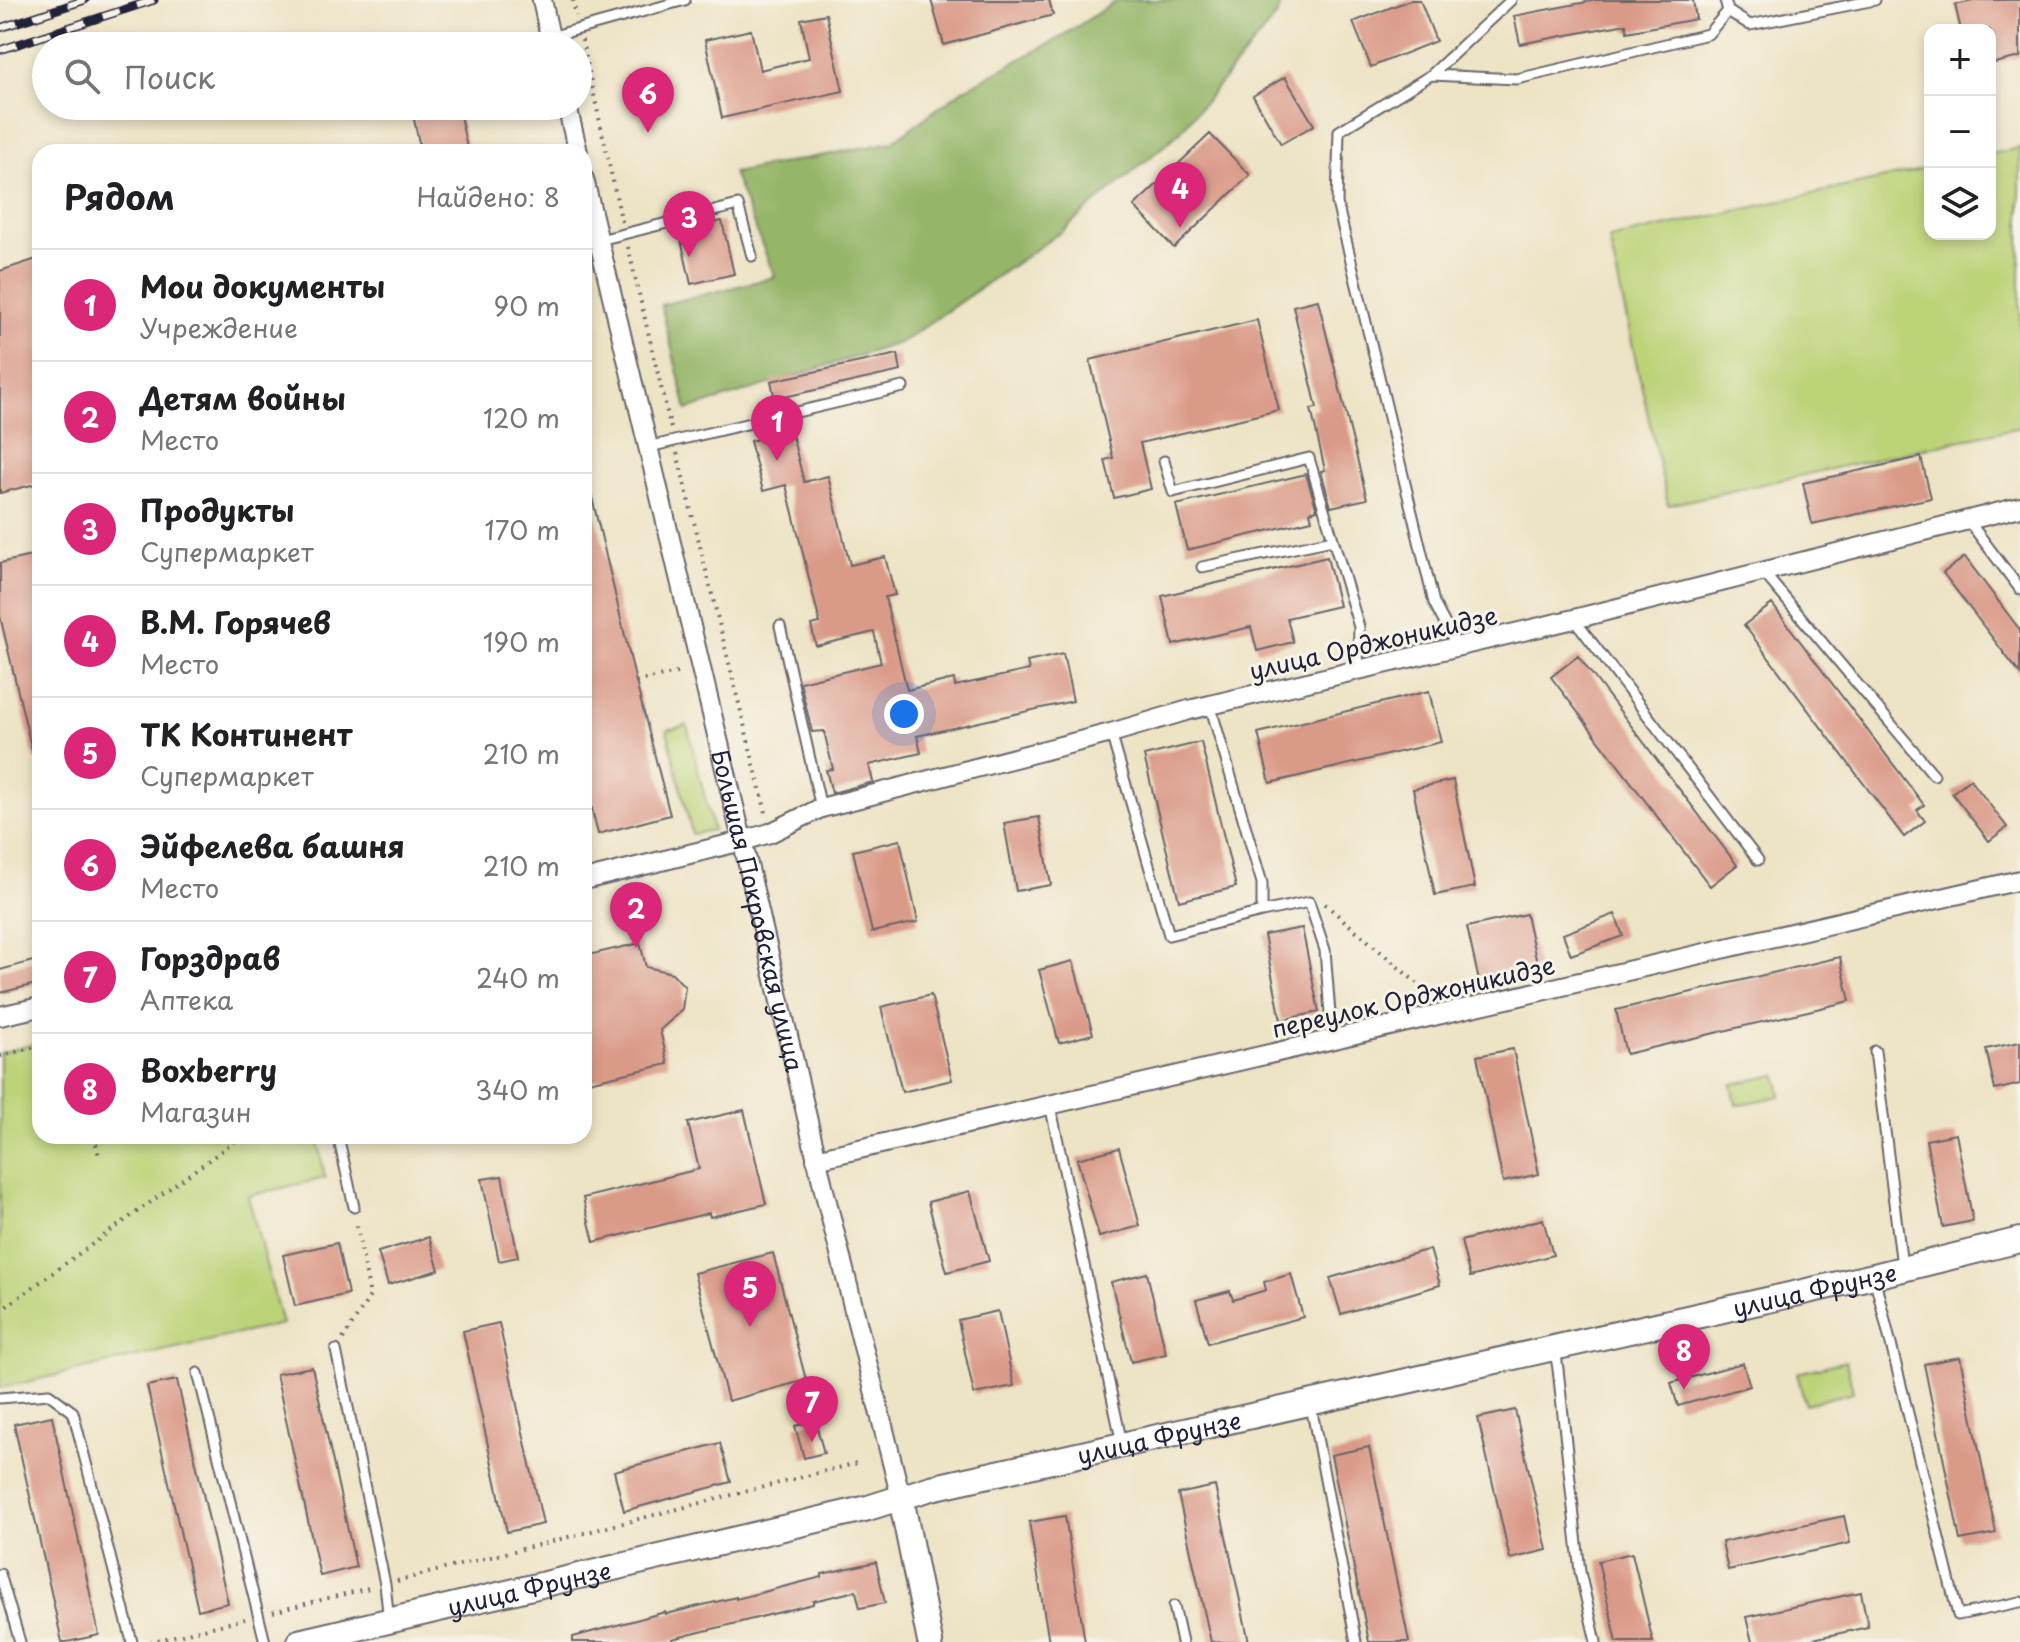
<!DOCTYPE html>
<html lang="ru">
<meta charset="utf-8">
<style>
:root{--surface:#fff;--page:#f2f2f2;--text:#202124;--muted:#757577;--line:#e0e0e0;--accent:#db2777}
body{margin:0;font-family:"Playpen Sans",sans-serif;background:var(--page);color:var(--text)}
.controls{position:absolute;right:24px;top:24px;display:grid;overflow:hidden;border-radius:16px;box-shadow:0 4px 12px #0003}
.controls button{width:72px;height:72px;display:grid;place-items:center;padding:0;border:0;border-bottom:2px solid var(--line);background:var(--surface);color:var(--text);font:40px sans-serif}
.you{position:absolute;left:904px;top:714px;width:28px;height:28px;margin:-20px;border:6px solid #fff;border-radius:50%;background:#1a73e8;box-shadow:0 0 0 12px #1a73e833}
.badge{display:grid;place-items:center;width:52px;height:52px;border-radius:50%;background:var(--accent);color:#fff;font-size:26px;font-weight:700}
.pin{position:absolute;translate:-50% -66px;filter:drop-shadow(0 2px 4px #0008)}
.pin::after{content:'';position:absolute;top:42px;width:28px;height:24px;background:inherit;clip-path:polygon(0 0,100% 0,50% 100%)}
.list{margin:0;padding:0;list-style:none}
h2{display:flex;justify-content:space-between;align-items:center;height:104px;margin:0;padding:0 32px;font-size:34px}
h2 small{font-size:26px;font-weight:400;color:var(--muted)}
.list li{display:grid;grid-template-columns:52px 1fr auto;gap:24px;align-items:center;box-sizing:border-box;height:112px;padding:0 32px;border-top:2px solid var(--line)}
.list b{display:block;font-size:30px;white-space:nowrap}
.list p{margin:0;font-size:26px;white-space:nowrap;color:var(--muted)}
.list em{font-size:26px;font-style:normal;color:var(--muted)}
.icon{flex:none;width:44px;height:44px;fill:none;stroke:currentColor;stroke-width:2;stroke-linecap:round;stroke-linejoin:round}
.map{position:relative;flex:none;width:2020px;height:1642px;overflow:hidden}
.search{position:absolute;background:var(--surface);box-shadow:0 4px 12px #0003;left:32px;top:32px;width:560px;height:88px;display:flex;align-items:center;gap:20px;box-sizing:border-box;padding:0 28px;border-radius:44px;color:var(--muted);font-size:30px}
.panel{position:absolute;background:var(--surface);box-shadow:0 4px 12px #0003;left:32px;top:144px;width:560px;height:1000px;border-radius:24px}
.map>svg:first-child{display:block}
</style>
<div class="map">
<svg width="2020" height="1642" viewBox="0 0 2020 1642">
<rect width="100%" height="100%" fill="#f7f3e8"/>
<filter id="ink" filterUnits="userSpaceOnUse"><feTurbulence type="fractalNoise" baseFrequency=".0125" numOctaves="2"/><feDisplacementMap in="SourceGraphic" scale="16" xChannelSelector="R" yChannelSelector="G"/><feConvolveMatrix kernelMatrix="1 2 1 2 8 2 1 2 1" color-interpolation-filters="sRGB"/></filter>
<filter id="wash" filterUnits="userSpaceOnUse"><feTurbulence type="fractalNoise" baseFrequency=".006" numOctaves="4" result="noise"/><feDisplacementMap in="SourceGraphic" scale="32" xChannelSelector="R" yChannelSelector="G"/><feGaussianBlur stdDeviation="1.8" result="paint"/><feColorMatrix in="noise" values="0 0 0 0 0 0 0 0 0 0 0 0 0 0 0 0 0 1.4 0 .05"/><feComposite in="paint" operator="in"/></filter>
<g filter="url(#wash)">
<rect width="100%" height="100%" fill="#ede3c5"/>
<path fill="#bcd378" stroke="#6f7a5a" stroke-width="2" d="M2020,148V427L1668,505L1609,239L1930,168V234H1990V154Z
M687,725L713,830L692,834L667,730Z
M40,1042V1136H317L325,1178L248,1196L282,1324L0,1388V1053Z
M1777,1075L1781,1096L1736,1105L1732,1084Z
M1846,1361L1853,1392L1805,1404L1797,1373Z"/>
<path fill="#95b568" stroke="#5c6c52" stroke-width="2" d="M1118,0H1280L1278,14L1179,133L1061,232L902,342L687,410L661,305L775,277L733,173L892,142L964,89L1056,40Z"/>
<g id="blocks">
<path fill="#da9a88" d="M931,0H1049L1053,15L944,45Z
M1410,0H1420L1436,41L1371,67L1353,22Z
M1597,0H1693L1696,19L1627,32L1626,24L1520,44L1514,16Z
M1978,0H2020V57L1990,64V30H1961L1955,5Z
M826,14L843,91L722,118L705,40L751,30L760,70L809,58L801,19Z
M1285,77L1314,125L1281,144L1253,96Z
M432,106H458L468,152H421L412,110Z
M1210,134L1250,175L1174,248L1134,206Z
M722,221L734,274L691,284L679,231Z
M40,258V483L0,493V271Z
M1318,300L1367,499L1331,507L1321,471L1325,470L1311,409L1317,408L1293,306Z
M1257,320L1279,410L1140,443L1151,489L1114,498L1105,460L1113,458L1090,360Z
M898,354L901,371L775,399L771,381Z
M791,431L804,482L828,476L850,565L885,557L895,595L885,597L907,690L954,679L955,686L1029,670L1027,662L1063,654L1073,701L917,736L921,753L869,765L873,782L832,793L826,770L833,769L824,731L812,732L800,682L881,663L874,632L816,646L811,625L820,623L786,485L763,491L750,441Z
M1921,457L1931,498L1812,524L1803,483Z
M1306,474L1317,510L1310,512L1312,520L1187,550L1176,505Z
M590,489L636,682L670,815L598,834L584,777V490Z
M40,554V758L34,759L0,616V563Z
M1327,557L1339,606L1287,618L1293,642L1257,651L1251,627L1173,645L1162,596Z
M1965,557L2020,630V674L1943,573Z
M1772,604L1924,805L1917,810L1925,821L1904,837L1744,625Z
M1578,656L1737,865L1710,886L1551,677Z
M1429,691L1441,742L1270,783L1258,733Z
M1201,742L1236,887L1179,901L1144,756Z
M1970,779L2007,827L1989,841L1952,793Z
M1453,780L1475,887L1435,895L1413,789Z
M1039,817L1051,885L1016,891L1004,823Z
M900,840L918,922L872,932L853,851Z
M1526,914L1538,968L1479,981L1467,927Z
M1615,914L1623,936L1571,955L1563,934Z
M1302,928L1319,1012L1281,1020L1264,935Z
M640,943L646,967L672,973L685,987L682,1010L660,1030L668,1064L584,1083V956Z
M1840,957L1850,1001L1626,1054L1616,1010Z
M40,959V983L0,993V970Z
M1073,961L1093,1034L1059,1043L1039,970Z
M931,995L952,1080L902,1092L881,1007Z
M2020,1042V1084L1995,1090L1986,1049Z
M1513,1049L1539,1174L1503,1182L1477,1056Z
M744,1110L766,1204L710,1217L709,1213L594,1242L583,1198L699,1169L688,1123Z
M1956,1134L1973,1221L1943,1227L1926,1140Z
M1119,1148L1140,1226L1099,1237L1077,1159Z
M502,1176L518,1257L499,1261L482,1179Z
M970,1191L989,1261L947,1272L928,1202Z
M1543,1219L1553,1255L1470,1277L1461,1241Z
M429,1237L439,1270L388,1285L378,1252Z
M337,1243L348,1294L295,1306L283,1255Z
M1430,1249L1440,1285L1341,1314L1330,1278Z
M773,1253L806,1380L728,1401L694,1273Z
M1147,1273L1166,1354L1131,1362L1111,1282Z
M1291,1274L1303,1317L1208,1343L1196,1300L1230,1291L1233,1300L1266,1290L1264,1282Z
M998,1311L1014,1386L974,1394L958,1320Z
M499,1323L543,1524L507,1532L463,1331Z
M1960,1357L1996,1533L1960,1540L1924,1364Z
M1743,1363L1750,1386L1678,1406L1671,1383Z
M312,1367L356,1567L320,1576L276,1374Z
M177,1380L228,1603L198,1610L147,1386Z
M1515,1410L1547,1550L1510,1559L1478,1418Z
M52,1416L99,1635L67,1642H62L14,1424Z
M815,1421L824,1453L804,1458L795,1426Z
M720,1443L731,1482L624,1511L614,1471Z
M1369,1447L1409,1642H1369L1331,1455Z
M1215,1486L1249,1642H1211L1178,1494Z
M1065,1516L1085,1642H1049L1029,1522Z
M1844,1516L1850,1543L1728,1570L1722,1542Z
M1632,1553L1653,1642H1617L1598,1561Z
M876,1562L885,1603L860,1608L856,1591L813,1601V1604L672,1639L673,1642H573V1637L665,1612L666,1614L736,1597V1599L822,1577V1574Z
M1861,1592L1868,1627L1799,1642H1752L1746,1617Z"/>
</g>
</g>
<g filter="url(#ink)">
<use href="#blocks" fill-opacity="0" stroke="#69666b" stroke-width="2"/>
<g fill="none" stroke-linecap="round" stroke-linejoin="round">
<g stroke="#69666b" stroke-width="13">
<path id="lane" d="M1725,0L1728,11L1750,25L1875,0
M550,37L685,0
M1431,75L1517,79L1708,34L1728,11
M584,244L738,205L752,256
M649,447L903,387
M1164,461L1173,492L1309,458L1359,627L1358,670
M1967,519L2020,589
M1202,567L1333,540
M1763,572L1934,775
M1574,619L1758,860
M780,626L821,808
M1457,647L1434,603L1337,203L1339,131L1431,75L1511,0
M1111,733L1169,935L1262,912V883L1210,705
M1262,912L1309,902L1325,950L1332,1039
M1875,1051L1902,1266
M1050,1104L1122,1444
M338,1136L354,1207
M1874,1276L1958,1615L2020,1602
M1555,1349L1558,1369L1580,1572L1596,1642
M336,1350L385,1584L389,1621
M198,1373L265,1642
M0,1398L49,1394L73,1412L132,1642
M1311,1406L1356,1642
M0,1574L20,1642
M1174,1606L1182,1642"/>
</g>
<g stroke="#69666b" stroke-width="22">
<g id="street">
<path d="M542,0L552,46"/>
<path d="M567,106L578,152"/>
<path id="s1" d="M584,179L750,873L824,1190L901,1498"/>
<path d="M584,880L742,841L770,833L821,808L1111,733L1189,710L1574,619L2020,507"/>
<path d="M0,1016L40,1007"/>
<path d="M816,1159L2020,880"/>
</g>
</g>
<g stroke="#69666b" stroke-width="28">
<g id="secondary">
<path d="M901,1498L930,1642"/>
<path id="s2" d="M299,1642L868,1508L931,1488L1874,1276L2020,1240"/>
</g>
</g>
<path stroke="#69666b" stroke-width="4" stroke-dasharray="2 6" stroke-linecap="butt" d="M573,0L576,16
M582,40L622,223
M628,247L671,429
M677,453L766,813
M636,682L681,672
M1325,904L1433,997
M0,1056L40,1046
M94,1136L99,1156
M0,1311L242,1136
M343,1339L370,1296L356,1221
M397,1581L857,1463
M273,1612L373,1587
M150,1642L245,1619"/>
<use href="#lane" stroke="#fff" stroke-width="9"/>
<use href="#street" stroke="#fff" stroke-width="18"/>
<use href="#secondary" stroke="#fff" stroke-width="24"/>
<g stroke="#22223b" stroke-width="9">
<path id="rail" d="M0,28L85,0
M0,50L154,0"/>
</g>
<use href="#rail" stroke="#f7f3e8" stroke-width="6" stroke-dasharray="18" stroke-linecap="butt"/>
</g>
</g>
<g text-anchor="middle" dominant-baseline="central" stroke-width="6" stroke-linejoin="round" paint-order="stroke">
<g font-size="24" fill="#22223b" stroke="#f7f3e8">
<text transform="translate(1373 642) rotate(-13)">улица Орджоникидзе</text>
<text stroke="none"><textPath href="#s1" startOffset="752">Большая Покровская улица</textPath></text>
<text transform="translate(1413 996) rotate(-13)">переулок Орджоникидзе</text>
<text stroke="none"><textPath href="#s2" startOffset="1556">улица Фрунзе</textPath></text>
<text stroke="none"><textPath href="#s2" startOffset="884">улица Фрунзе</textPath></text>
<text stroke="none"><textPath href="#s2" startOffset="236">улица Фрунзе</textPath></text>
</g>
</g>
</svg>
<div class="controls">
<button>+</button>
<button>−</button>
<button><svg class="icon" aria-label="layers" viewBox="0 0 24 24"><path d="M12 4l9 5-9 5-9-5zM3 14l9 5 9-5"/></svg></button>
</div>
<div class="you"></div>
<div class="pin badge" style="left:777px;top:461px">1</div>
<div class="pin badge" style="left:636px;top:948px">2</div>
<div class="pin badge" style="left:689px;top:257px">3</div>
<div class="pin badge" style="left:1180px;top:228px">4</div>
<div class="pin badge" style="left:750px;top:1327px">5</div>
<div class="pin badge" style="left:648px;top:133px">6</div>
<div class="pin badge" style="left:812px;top:1442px">7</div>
<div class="pin badge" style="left:1684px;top:1390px">8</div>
<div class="search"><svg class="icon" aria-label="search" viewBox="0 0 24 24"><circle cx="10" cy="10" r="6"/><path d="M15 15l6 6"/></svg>Поиск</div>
<section class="panel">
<h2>Рядом<small>Найдено: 8</small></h2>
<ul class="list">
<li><span class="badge">1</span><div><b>Мои документы</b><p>Учреждение</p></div><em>90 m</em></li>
<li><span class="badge">2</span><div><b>Детям войны</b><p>Место</p></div><em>120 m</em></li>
<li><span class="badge">3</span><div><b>Продукты</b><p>Супермаркет</p></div><em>170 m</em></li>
<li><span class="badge">4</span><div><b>В.М. Горячев</b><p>Место</p></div><em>190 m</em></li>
<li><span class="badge">5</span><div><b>ТК Континент</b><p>Супермаркет</p></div><em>210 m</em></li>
<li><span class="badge">6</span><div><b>Эйфелева башня</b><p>Место</p></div><em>210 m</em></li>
<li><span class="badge">7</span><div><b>Горздрав</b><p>Аптека</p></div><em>240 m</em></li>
<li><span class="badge">8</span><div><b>Boxberry</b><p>Магазин</p></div><em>340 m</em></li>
</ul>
</section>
</div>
